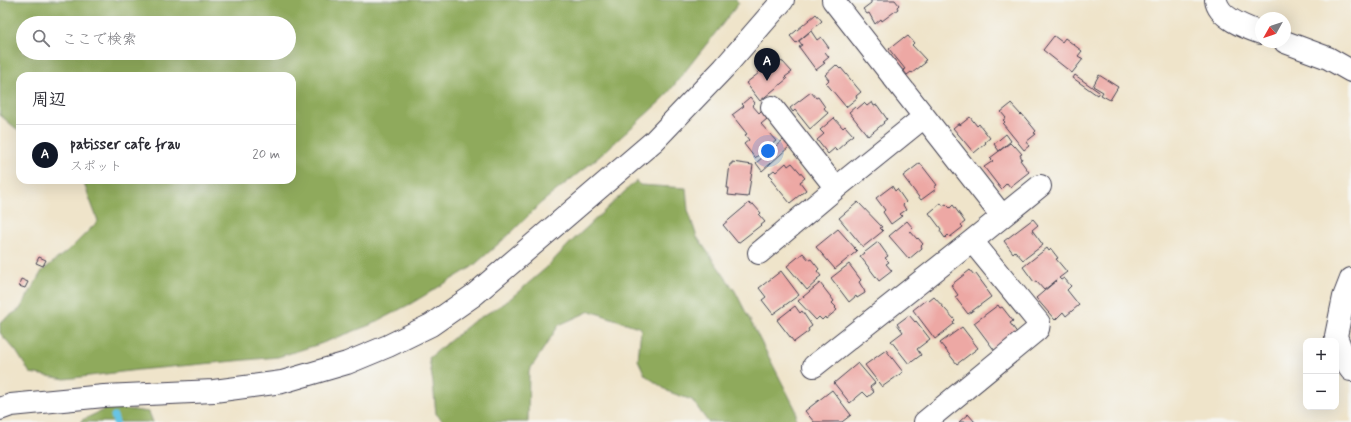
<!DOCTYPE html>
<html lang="ja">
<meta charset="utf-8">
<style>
:root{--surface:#fff;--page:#f7f7f7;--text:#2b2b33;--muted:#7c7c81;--line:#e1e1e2;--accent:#111827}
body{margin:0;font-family:Mynerve,"Klee One",sans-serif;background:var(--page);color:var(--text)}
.controls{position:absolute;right:12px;bottom:12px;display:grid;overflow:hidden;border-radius:8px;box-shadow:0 4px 16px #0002}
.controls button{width:36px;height:36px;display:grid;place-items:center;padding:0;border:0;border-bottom:1px solid var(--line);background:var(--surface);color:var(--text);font:20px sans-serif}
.compass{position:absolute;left:1255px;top:12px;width:36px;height:36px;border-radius:50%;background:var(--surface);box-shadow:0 4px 16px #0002;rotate:230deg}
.you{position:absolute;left:768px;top:151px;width:14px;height:14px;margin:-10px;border:3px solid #fff;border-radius:50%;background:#1a73e8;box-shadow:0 0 0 6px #1a73e833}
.badge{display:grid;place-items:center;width:26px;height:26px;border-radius:50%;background:var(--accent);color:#fff;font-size:13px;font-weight:700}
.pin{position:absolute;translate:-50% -33px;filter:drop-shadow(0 1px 2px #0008)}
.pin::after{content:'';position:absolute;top:21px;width:14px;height:12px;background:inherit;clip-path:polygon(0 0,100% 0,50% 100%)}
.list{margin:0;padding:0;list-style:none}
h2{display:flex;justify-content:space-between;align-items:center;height:52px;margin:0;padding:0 16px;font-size:17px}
h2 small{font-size:13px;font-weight:400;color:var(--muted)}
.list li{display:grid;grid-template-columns:26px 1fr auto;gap:12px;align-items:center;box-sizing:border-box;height:60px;padding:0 16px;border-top:1px solid var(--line)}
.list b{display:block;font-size:15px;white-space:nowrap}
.list p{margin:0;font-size:13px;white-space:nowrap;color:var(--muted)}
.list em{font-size:13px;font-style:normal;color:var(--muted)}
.icon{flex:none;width:22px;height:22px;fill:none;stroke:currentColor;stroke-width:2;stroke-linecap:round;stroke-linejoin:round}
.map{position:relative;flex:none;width:1351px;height:422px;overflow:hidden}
.search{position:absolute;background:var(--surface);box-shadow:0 4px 16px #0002;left:16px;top:16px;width:280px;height:44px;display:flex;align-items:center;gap:10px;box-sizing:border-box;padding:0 14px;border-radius:22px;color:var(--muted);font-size:15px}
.panel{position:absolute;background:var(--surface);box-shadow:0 4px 16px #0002;left:16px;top:72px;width:280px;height:112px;border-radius:12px}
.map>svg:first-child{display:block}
</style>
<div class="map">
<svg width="1351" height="422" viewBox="0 0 1351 422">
<rect width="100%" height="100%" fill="#f6f6f2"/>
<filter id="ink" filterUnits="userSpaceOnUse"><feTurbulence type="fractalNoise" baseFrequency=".025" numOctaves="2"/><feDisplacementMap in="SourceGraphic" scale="8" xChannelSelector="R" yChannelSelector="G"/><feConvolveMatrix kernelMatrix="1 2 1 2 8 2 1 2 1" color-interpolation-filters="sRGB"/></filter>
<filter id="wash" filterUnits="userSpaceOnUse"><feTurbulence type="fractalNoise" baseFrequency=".012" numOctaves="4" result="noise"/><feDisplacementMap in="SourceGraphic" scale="16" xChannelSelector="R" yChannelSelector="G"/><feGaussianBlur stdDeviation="0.9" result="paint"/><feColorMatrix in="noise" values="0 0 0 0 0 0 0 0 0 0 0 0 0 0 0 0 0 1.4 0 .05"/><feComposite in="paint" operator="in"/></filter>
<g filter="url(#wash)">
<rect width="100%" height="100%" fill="#efe4ca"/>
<path fill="#8faa5c" stroke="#58664c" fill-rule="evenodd" d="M0,0H736L739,3L664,98L600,156L541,203L512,232L472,267L412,303L370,325L320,344L278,357L138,370L65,379L30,373L16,351L0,333V322L20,309L42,271L72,247L98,221L83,181L82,180H292V76H20V132L0,115ZM23,23H289V53H23Z
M636,181L640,185L686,188L688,210L697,237L735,291L796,410V422H708L692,400L669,392L645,375L638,360L641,328L590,311L559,325L529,371L528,422H444L436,414L433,383L429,358L474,321L505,303L545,269L569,244Z
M110,407L149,412L153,422H80L82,420Z"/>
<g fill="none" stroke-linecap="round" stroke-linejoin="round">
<path stroke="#67c4e5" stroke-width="7" d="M114,416L116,422"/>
</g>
<g id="blocks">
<path fill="#eda8a4" d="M871,0H895L899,5L897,7L898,9L882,21L881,19L875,24L869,13L867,14L863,9L871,3Z
M816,14L822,21L796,43L790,36Z
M811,31L817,40L821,37L829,48L825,52L829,57L823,62L825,63L816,70L799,47L802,45L799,41Z
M908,36L914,43L912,45L926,60L924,61L925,63L912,73L911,72L907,75L903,70L905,69L889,49L903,38L904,39Z
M1054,36L1062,42L1065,38L1082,51L1078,56L1083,59L1072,73L1043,50Z
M771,59L783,62L792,72L785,77L787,79L760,101L746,83L759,73L757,70Z
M836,65L840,69L841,68L861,92L856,96L857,98L846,107L826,83L829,80L825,75Z
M1075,75L1099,92L1097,95L1073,78Z
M1099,75L1118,87L1110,100L1101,95L1103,92L1093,86Z
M811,92L816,98L818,97L825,107L824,108L828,113L810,129L795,110L793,112L790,108Z
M750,97L755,103L752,105L759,113L761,111L767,119L761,124L776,141L755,158L744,144L749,140L745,135L747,134L732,115L744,106L742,104Z
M872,102L874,106L877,105L887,119L883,122L884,123L868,136L849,112L855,107L857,109L864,103L867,106Z
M1011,104L1021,115L1022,114L1036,131L1034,133L1036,134L1026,142L1029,146L1024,150L1003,124L1005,122L1003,120L1006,118L1001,112Z
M970,117L977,126L979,124L990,138L985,142L986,143L974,153L953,128L959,123L960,125Z
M834,118L843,128L845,126L853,135L845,141L846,142L836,151L835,148L828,154L817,140L824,134L820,130Z
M1006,134L1011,141L999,151L994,144Z
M783,140L789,147L762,171L756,163Z
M1010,143L1014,147L1015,146L1022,154L1020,155L1022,159L1020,160L1029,172L1010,187L1007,183L1001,189L984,167L993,161L990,158Z
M732,162L753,165L748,197L728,195L729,188H727L730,164H732Z
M786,163L788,166L792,163L805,178L800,182L806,190L790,203L771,180L773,178L769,174L774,170L776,172Z
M920,163L937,185L934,187L936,189L921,200L903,176Z
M892,186L895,191L897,189L906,202L903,205L906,210L900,214L902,216L891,224L883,212L885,210L876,198Z
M858,202L882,227L880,228L883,231L863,247L839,218Z
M749,203L751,205L753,204L761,213L759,215L765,222L738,243L723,225Z
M941,203L943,206L946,204L950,208L953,205L965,222L961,225L963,227L950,237L948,235L945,238L940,231L941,229L929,213Z
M1033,219L1038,225L1032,230L1043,245L1023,260L1015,251L1013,253L1004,241Z
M907,221L913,228L910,231L917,239L918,238L923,244L921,246L922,248L909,259L889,236Z
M838,229L855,248H854L857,251L835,269L816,247Z
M878,242L888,256L885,258L889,262L886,264L892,271L879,281L860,256Z
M1047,248L1049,251L1051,249L1058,258L1056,259L1067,272L1059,278L1061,280L1064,278L1071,286L1067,290L1079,305L1066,316L1063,312L1055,320L1036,298L1057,280L1044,290L1036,281L1034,282L1023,267Z
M803,253L809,260L811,259L819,269L817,271L821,276L817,279L818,280L807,290L787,266Z
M39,257L46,260L43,266L36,263Z
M849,264L861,280L859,282L864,290L865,293L857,298L856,296L849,302L831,278Z
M970,270L974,275L976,274L987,289L986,290L991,297L968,314L955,297L958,295L951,285Z
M781,271L799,295L773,314L762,300L766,297L759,288Z
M21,279L28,282L25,288L19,286Z
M820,283L834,301L832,303L836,307L835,308L837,310L826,319L825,317L822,320L819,317L816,320L798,301Z
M934,297L955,320L953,322L954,324L935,339L913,310L927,299L929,301Z
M998,305L1000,308L1002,307L1013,321L1010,323L1018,334L995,351L974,323Z
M795,306L800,313L802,311L812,326L808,329L809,331L794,342L777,320Z
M909,315L915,322L916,321L930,339L917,349L921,355L909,364L891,341L903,332L897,324Z
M962,327L978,348L957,364L940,343Z
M886,350L903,372L882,387L865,365Z
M858,363L875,383L870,387L874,392L868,397L863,392L850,403L834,383Z
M832,390L851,415L842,422H814L805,411Z
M968,414L975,422H959Z"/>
</g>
</g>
<g filter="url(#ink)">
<use href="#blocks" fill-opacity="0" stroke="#413f50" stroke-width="1"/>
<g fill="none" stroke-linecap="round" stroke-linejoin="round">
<g stroke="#413f50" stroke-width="24">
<path id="minor" d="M833,0L1002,216
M1216,0C1218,18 1247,28 1261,33
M1285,42L1328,58L1351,71
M772,107L836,188
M759,253L836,188L924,117
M1351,279L1344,297L1336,336L1346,363L1351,370
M814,366L972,241L1040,186
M0,409L11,405L104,396L214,391L282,382L347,363L388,346L431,325L474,295L654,141L724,68L783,0
M925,422L1038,329L1039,323L972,241"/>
</g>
<use href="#minor" stroke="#fff" stroke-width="22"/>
</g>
</g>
</svg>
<div class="controls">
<button>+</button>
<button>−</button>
</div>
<svg class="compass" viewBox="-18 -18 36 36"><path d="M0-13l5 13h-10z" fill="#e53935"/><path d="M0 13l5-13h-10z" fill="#7c7c81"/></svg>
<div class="you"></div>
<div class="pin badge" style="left:767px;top:81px">A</div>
<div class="search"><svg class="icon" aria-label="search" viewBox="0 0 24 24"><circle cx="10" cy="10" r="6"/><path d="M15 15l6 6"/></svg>ここで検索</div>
<section class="panel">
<h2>周辺<small></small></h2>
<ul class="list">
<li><span class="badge">A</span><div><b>patisser cafe frau</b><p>スポット</p></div><em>20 m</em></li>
</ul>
</section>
</div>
